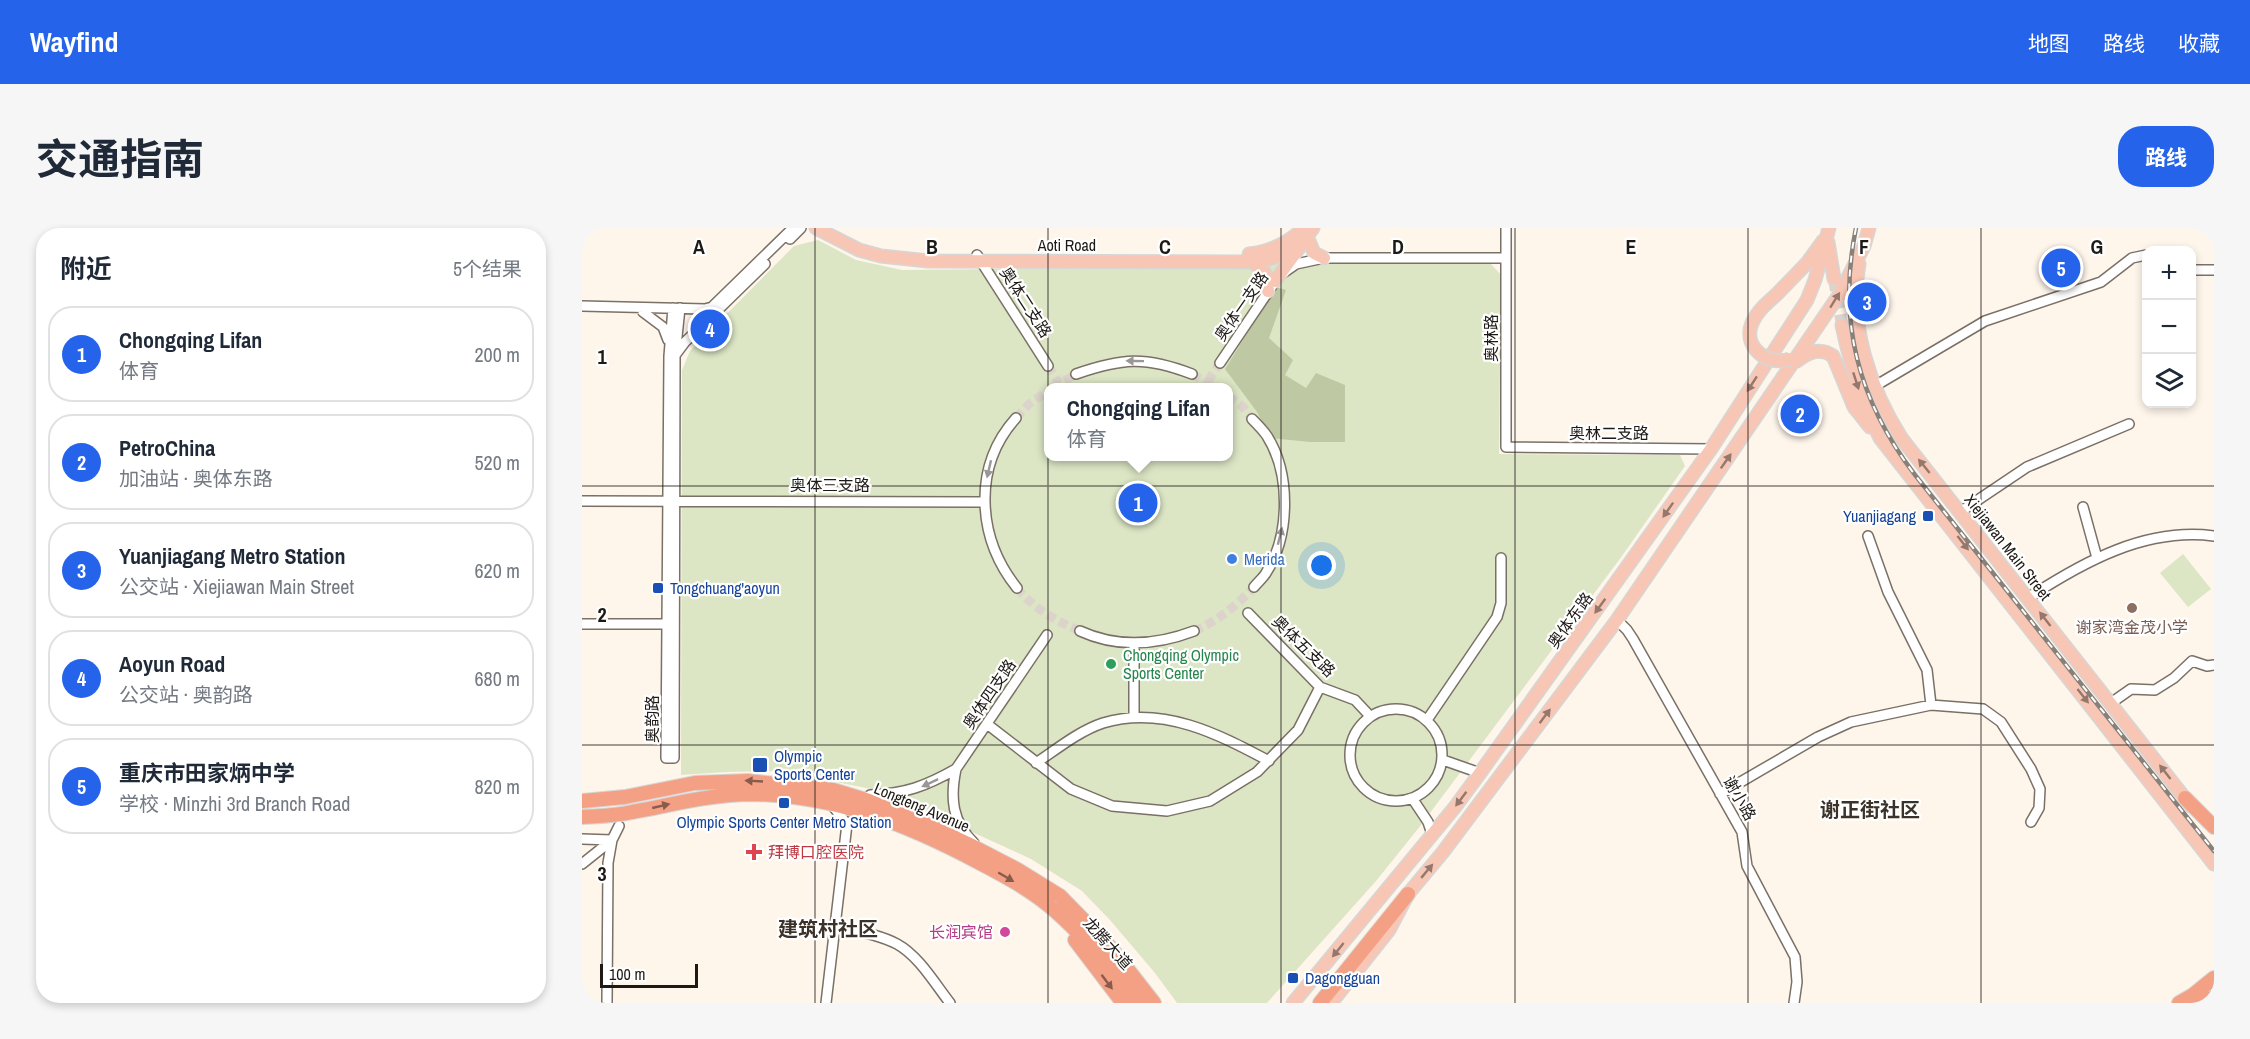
<!DOCTYPE html>
<html lang="zh">
<meta charset="utf-8">
<style>
:root{--surface:#fff;--page:#f6f6f7;--text:#1f2937;--muted:#747a83;--line:#e0e1e3;--accent:#2563eb}
body{margin:0;font-family:"Archivo Narrow","Noto Sans SC",sans-serif;background:var(--page);color:var(--text)}
.controls{position:absolute;right:18px;top:18px;display:grid;overflow:hidden;border-radius:12px;box-shadow:0 3px 9px #0003}
.controls button{width:54px;height:54px;display:grid;place-items:center;padding:0;border:0;border-bottom:2px solid var(--line);background:var(--surface);color:var(--text);font:30px sans-serif}
.scale{position:absolute;left:18px;bottom:15px;width:98px;box-sizing:border-box;padding-left:6px;border:3px solid #1d1915;border-top:0;font-size:16px;line-height:21px;white-space:nowrap;color:#1d1915;-webkit-text-stroke:4px #fff;paint-order:stroke}
.you{position:absolute;left:740px;top:338px;width:21px;height:21px;margin:-15px;border:4px solid #fff;border-radius:50%;background:#1a73e8;box-shadow:0 0 0 9px #1a73e833}
.badge{display:grid;place-items:center;width:39px;height:39px;border-radius:50%;background:var(--accent);color:#fff;font-size:20px;font-weight:700}
.pin{position:absolute;translate:-50% -50%;border:3px solid #fff;box-shadow:0 2px 6px #0006}
.popup{position:absolute;left:462px;top:155px;width:189px;height:78px;box-sizing:border-box;display:grid;place-content:center;border-radius:12px;background:var(--surface);filter:drop-shadow(0 2px 4px #0005);font-size:20px;white-space:nowrap;color:var(--muted)}
.popup b{font-size:22px;color:var(--text)}
.popup::after{content:'';position:absolute;left:50%;top:100%;margin-left:-12px;border:12px solid transparent;border-top-color:var(--surface)}
.list{margin:0;padding:0;list-style:none}
h2{display:flex;justify-content:space-between;align-items:center;height:78px;margin:0;padding:0 24px;font-size:26px}
h2 small{font-size:20px;font-weight:400;color:var(--muted)}
.list li{display:grid;grid-template-columns:39px 1fr auto;gap:18px;align-items:center;box-sizing:border-box;height:96px;margin:0 12px 12px;padding:0 12px;border:2px solid var(--line);border-radius:24px}
.list b{display:block;font-size:22px;white-space:nowrap}
.list p{margin:0;font-size:20px;white-space:nowrap;color:var(--muted)}
.list em{font-size:20px;font-style:normal;color:var(--muted)}
.icon{flex:none;width:33px;height:33px;fill:none;stroke:currentColor;stroke-width:2;stroke-linecap:round;stroke-linejoin:round}
.map{position:relative;flex:none;width:1632px;height:775px;overflow:hidden;border-radius:24px}
header{display:flex;align-items:center;gap:36px;box-sizing:border-box;height:84px;padding:0 30px;background:var(--accent);color:#fff}
header strong{font-size:28px}
nav{display:flex;gap:33px;margin-inline-start:auto;font-size:21px}
.intro{display:flex;align-items:center;justify-content:space-between;box-sizing:border-box;height:144px;padding:0 36px}
h1{margin:0;font-size:42px}
.button{padding:15px 27px;border-radius:24px;background:var(--accent);color:#fff;font-size:21px;font-weight:700}
main{display:flex;gap:36px;padding:0 36px}
aside{flex:1;background:var(--surface);border-radius:24px;box-shadow:0 3px 9px #0003}
.map>svg:first-child{display:block}
</style>
<header>
<strong>Wayfind</strong>
<nav><a>地图</a><a>路线</a><a>收藏</a></nav>
</header>
<div class="intro"><h1>交通指南</h1><a class="button">路线</a></div>
<main>
<aside>
<h2>附近<small>5个结果</small></h2>
<ul class="list">
<li><span class="badge">1</span><div><b>Chongqing Lifan</b><p>体育</p></div><em>200 m</em></li>
<li><span class="badge">2</span><div><b>PetroChina</b><p>加油站 · 奥体东路</p></div><em>520 m</em></li>
<li><span class="badge">3</span><div><b>Yuanjiagang Metro Station</b><p>公交站 · Xiejiawan Main Street</p></div><em>620 m</em></li>
<li><span class="badge">4</span><div><b>Aoyun Road</b><p>公交站 · 奥韵路</p></div><em>680 m</em></li>
<li><span class="badge">5</span><div><b>重庆市田家炳中学</b><p>学校 · Minzhi 3rd Branch Road</p></div><em>820 m</em></li>
</ul>
</aside>
<div class="map">
<svg width="1632" height="775" viewBox="0 0 1632 775">
<rect width="100%" height="100%" fill="#fef5eb"/>
<path fill="#dce6c5" fill-rule="evenodd" d="M236,12L274,32L320,42L422,41L427,38C587,37 747,33 907,34L919,47L917,226L1098,227L1103,238L1040,328L839,597L794,653L692,767L685,775H595L573,745L528,692L500,663L449,631L388,603L294,562L199,543L144,544L99,547L100,142L108,123L212,18ZM466,160H646V228H466Z
M1601,326L1629,361L1606,379L1578,345Z"/>
<path fill="#bec8a3" d="M694,59L704,62L687,110L711,132L703,147L724,160L734,145L763,157V214H728L688,210L675,184L643,141Z"/>
<g fill="none" stroke-linecap="round" stroke-linejoin="round">
<path stroke="#dcd4cb" stroke-width="9" stroke-dasharray="9 4.5" stroke-linecap="butt" d="M466,138L477,155
M610,146L634,160
M626,153L638,135
M471,160L494,146
M646,168L661,179L670,191
M434,190L447,176L466,163
M435,360C451,380 474,393 498,403
M612,403C636,393 655,377 672,359"/>
<path stroke="#dcd4cb" stroke-width="12" stroke-dasharray="12 6" stroke-linecap="butt" d="M1252,51L1260,97"/>
<g stroke="#7a7066" stroke-width="12">
<path id="minor" d="M924,0V219L1129,221
M208,11L219,0
M395,27L466,138
M1610,42H1632
M701,45L714,36L742,30H924
M0,78L123,81L130,79L211,0
M91,80L87,128L84,530H92L93,128L98,80
M61,84L81,99L86,112
M94,126L103,114L183,36
M638,135L690,58
M494,146C540,130 563,128 610,146
M1293,158L1403,93L1519,54L1550,30L1564,27
M434,190C390,239 395,310 435,360
M670,191C675,196 681,202 685,208C709,246 708,308 684,345C681,350 676,354 672,359
M0,273L402,274
M1501,279L1515,330
M1378,284L1445,239L1547,196
M1286,308L1306,364L1345,442L1349,477
M1446,370C1501,334 1564,299 1632,308
M666,385L738,459L773,472L788,488
M1035,392L1045,402L1051,411L1160,604L1165,638L1213,729L1215,754L1212,775
M0,396H91
M498,403C535,420 575,417 612,403
M1529,475L1549,461L1573,462L1592,450L1610,433L1625,438L1632,437
M768 527a46 46 0 1 1 92 0a46 46 0 1 1-92 0Z
M552,489V416
M845,492L915,389L919,375V330
M405,496L489,561L530,578L585,583L628,573L675,544L716,502L738,459
M861,532L898,545
M454,535C475,521 497,503 521,495C581,477 636,506 687,533
M374,541L465,407
M1138,566L1236,509L1269,494L1349,477L1401,481L1419,494L1449,541L1458,561L1457,580L1449,594
M288,567C323,566 344,558 374,541C368,570 370,594 392,615
M830,570L846,594L850,606
M250,577L265,596L283,584
M0,611L30,612
M0,636L30,612
M252,698C273,703 296,706 315,716C337,728 353,756 368,775
M25,775L26,635L30,612L37,598
M244,775L265,596"/>
</g>
<g stroke="#d6d6d5" stroke-width="15">
<path id="major" d="M234,0L277,22L299,28L346,33L671,34C696,31 717,22 731,0
M725,8L732,25L742,30
M1246,14L1252,51
M667,26C689,24 706,15 722,0
M671,34L683,45L686,63
M1277,36C1266,96 1288,161 1320,211L1609,578
M693,53L717,20
M1195,66L1225,35L1241,13
M1260,97C1269,140 1279,170 1298,210L1632,636
M1215,133C1227,124 1238,119 1251,128L1272,179L1288,199
M711,775L873,579L898,545L1129,221L1225,72L1233,52L1247,0
M749,775L807,702L826,666L861,624L1035,392L1257,67L1282,18L1287,0"/>
</g>
<g stroke="#d6d6d5" stroke-width="16">
<path id="highway" d="M1603,570L1632,599
M0,573L43,569L113,555L166,553L251,562L287,573L322,586L386,616L436,642L478,668L529,720L572,775
M0,589C16,588 34,588 50,584C89,577 126,567 166,566C250,566 325,596 398,635C423,648 449,662 471,681C503,709 530,741 556,775
M493,712L541,775
M738,775L826,666
M1597,775L1611,767L1632,750
M1619,775L1632,769"/>
</g>
<use href="#minor" stroke="#fff" stroke-width="9"/>
<use href="#major" stroke="#f8c6b5" stroke-width="12"/>
<use href="#highway" stroke="#f3a084" stroke-width="14"/>
<g stroke="#88817a" stroke-width="4.5">
<path id="rail" d="M1274,0C1255,93 1276,172 1333,247L1632,623"/>
</g>
<use href="#rail" stroke="#fff" stroke-width="2" stroke-dasharray="7" stroke-linecap="butt"/>
<g stroke="#d6d6d5" stroke-width="15" stroke-linecap="butt">
<path id="major-bridge" d="M1195,66C1186,74 1175,83 1170,95C1160,119 1186,139 1208,131"/>
</g>
<use href="#major-bridge" stroke="#f8c6b5" stroke-width="12"/>
</g>
<defs><path id="oneway-solid" d="M-6-.8H1V-3.2L6.5 0L1 3.2V.8H-6Z" transform="scale(1.5)"/></defs>
<g fill="#95786d">
<use href="#oneway-solid" transform="translate(1253 72) rotate(-58)"/>
<use href="#oneway-solid" transform="translate(1274 153) rotate(72)"/>
<use href="#oneway-solid" transform="translate(1170 156) rotate(123)"/>
<use href="#oneway-solid" transform="translate(1144 233) rotate(-55)"/>
<use href="#oneway-solid" transform="translate(1342 238) rotate(-129)"/>
<use href="#oneway-solid" transform="translate(1086 282) rotate(125)"/>
<use href="#oneway-solid" transform="translate(1381 315) rotate(52)"/>
<use href="#oneway-solid" transform="translate(1018 378) rotate(126)"/>
<use href="#oneway-solid" transform="translate(1463 391) rotate(-128)"/>
<use href="#oneway-solid" transform="translate(1501 468) rotate(52)"/>
<use href="#oneway-solid" transform="translate(963 488) rotate(-53)"/>
<use href="#oneway-solid" transform="translate(1583 544) rotate(-128)"/>
<use href="#oneway-solid" transform="translate(879 571) rotate(127)"/>
<use href="#oneway-solid" transform="translate(845 643) rotate(-50)"/>
<use href="#oneway-solid" transform="translate(756 722) rotate(129)"/>
</g>
<g fill="#999896">
<use href="#oneway-solid" transform="translate(553 133) rotate(-179)"/>
<use href="#oneway-solid" transform="translate(407 241) rotate(103)"/>
<use href="#oneway-solid" transform="translate(698 308) rotate(-76)"/>
<use href="#oneway-solid" transform="translate(348 555) rotate(155)"/>
</g>
<g fill="#885c4c">
<use href="#oneway-solid" transform="translate(172 553) rotate(-177)"/>
<use href="#oneway-solid" transform="translate(79 578) rotate(-13)"/>
<use href="#oneway-solid" transform="translate(424 649) rotate(30)"/>
<use href="#oneway-solid" transform="translate(525 754) rotate(53)"/>
</g>
<path fill="none" stroke="#1d1915" stroke-width="1.5" stroke-opacity="0.55" d="M233,0V775M466,0V775M699,0V775M933,0V775M1166,0V775M1399,0V775M0,258H1632M0,517H1632"/>
<g fill="#1a4fb4" stroke="#fff" stroke-width="2">
<rect x="1340" y="282" width="12" height="12" rx="3"/>
<rect x="70" y="354" width="12" height="12" rx="3"/>
<rect x="170" y="529" width="16" height="16" rx="3"/>
<rect x="196" y="569" width="12" height="12" rx="3"/>
<rect x="705" y="744" width="12" height="12" rx="3"/>
</g>
<circle fill="#3f7fe0" stroke="#fff" stroke-width="2" cx="650" cy="331" r="6"/>
<circle fill="#8d6e63" stroke="#fff" stroke-width="2" cx="1550" cy="380" r="6"/>
<circle fill="#2e9e5b" stroke="#fff" stroke-width="2" cx="529" cy="436" r="6"/>
<path fill="#e0444e" stroke="#fff" stroke-width="2" d="M169 615h6v6h6v6h-6v6h-6v-6h-6v-6h6z"/>
<circle fill="#d1479c" stroke="#fff" stroke-width="2" cx="423" cy="704" r="6"/>
<g text-anchor="middle" dominant-baseline="central" stroke-width="4.5" stroke-linejoin="round" paint-order="stroke">
<g font-size="16" fill="#1d1915" stroke="#fff">
<text x="485" y="17">Aoti Road</text>
<text transform="translate(444 74) rotate(57)">奥体二支路</text>
<text transform="translate(659 78) rotate(-55)">奥体一支路</text>
<text transform="translate(909 110) rotate(-90)">奥林路</text>
<text x="1027" y="205">奥林二支路</text>
<text x="248" y="257">奥体三支路</text>
<text transform="translate(1426 319) rotate(52)">Xiejiawan Main Street</text>
<text transform="translate(988 392) rotate(-54)">奥体东路</text>
<text transform="translate(722 418) rotate(44)">奥体五支路</text>
<text transform="translate(407 466) rotate(-56)">奥体四支路</text>
<text transform="translate(70 491) rotate(-90)">奥韵路</text>
<text transform="translate(1158 570) rotate(60)">谢小路</text>
<text transform="translate(340 579) rotate(23)">Longteng Avenue</text>
<text transform="translate(526 715) rotate(48)">龙腾大道</text>
</g>
<g font-size="16" fill="#164399" stroke="#fff" text-anchor="start">
<text x="1334" y="288" text-anchor="end">Yuanjiagang</text>
<text x="88" y="360">Tongchuang'aoyun</text>
<text x="192" y="528">Olympic<tspan x="192" dy="18">Sports Center</tspan></text>
<text x="202" y="594" text-anchor="middle">Olympic Sports Center Metro Station</text>
<text x="723" y="750">Dagongguan</text>
</g>
<g font-size="16" fill="#366cbe" stroke="#fff" text-anchor="start">
<text x="662" y="331">Merida</text>
</g>
<g font-size="16" fill="#785e54" stroke="#fff">
<text x="1550" y="399">谢家湾金茂小学</text>
</g>
<g font-size="16" fill="#27864d" stroke="#fff" text-anchor="start">
<text x="541" y="427">Chongqing Olympic<tspan x="541" dy="18">Sports Center</tspan></text>
</g>
<g font-size="16" fill="#be3a42" stroke="#fff" text-anchor="start">
<text x="186" y="624">拜博口腔医院</text>
</g>
<g font-size="16" fill="#b23c85" stroke="#fff" text-anchor="end">
<text x="411" y="704">长润宾馆</text>
</g>
<g font-size="20" font-weight="bold" fill="#3b3229" stroke="#fff">
<text x="1288" y="581">谢正街社区</text>
<text x="246" y="700">建筑村社区</text>
</g>
</g>
<g font-size="20" text-anchor="middle" font-weight="bold" fill="#1d1915" stroke="#fff" stroke-width="4.5" stroke-linejoin="round" paint-order="stroke">
<text x="117" y="26">A</text>
<text x="350" y="26">B</text>
<text x="583" y="26">C</text>
<text x="816" y="26">D</text>
<text x="1049" y="26">E</text>
<text x="1282" y="26">F</text>
<text x="1515" y="26">G</text>
<text x="20" y="136">1</text>
<text x="20" y="394">2</text>
<text x="20" y="653">3</text>
</g>
</svg>
<div class="controls">
<button>+</button>
<button>−</button>
<button><svg class="icon" aria-label="layers" viewBox="0 0 24 24"><path d="M12 4l9 5-9 5-9-5zM3 14l9 5 9-5"/></svg></button>
</div>
<div class="scale">100 m</div>
<div class="you"></div>
<div class="pin badge" style="left:556px;top:275px">1</div>
<div class="popup"><b>Chongqing Lifan</b>体育</div>
<div class="pin badge" style="left:1218px;top:186px">2</div>
<div class="pin badge" style="left:1285px;top:74px">3</div>
<div class="pin badge" style="left:128px;top:101px">4</div>
<div class="pin badge" style="left:1479px;top:40px">5</div>
</div>
</main>
